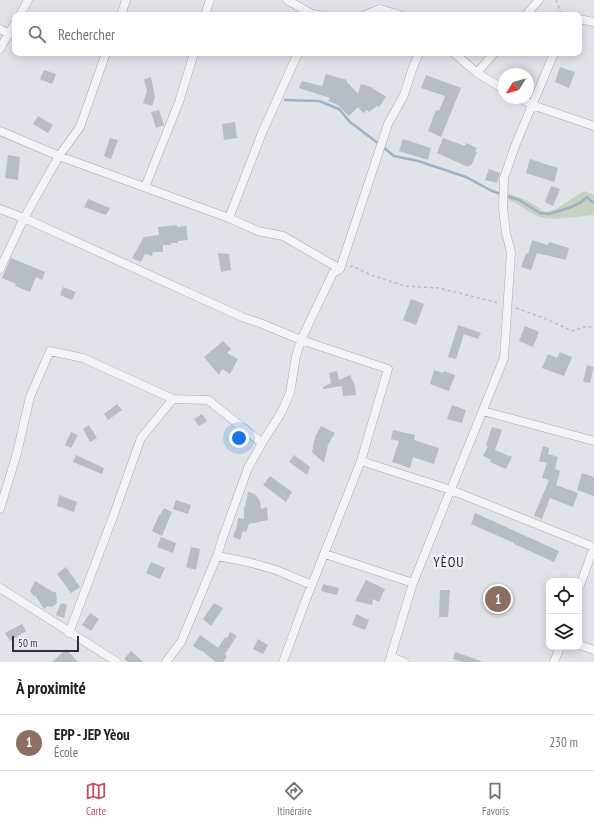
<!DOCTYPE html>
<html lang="fr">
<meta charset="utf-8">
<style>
:root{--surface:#fff;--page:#f6f6f6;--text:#202124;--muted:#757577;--line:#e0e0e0;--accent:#c44d65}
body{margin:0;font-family:"PT Sans Narrow",sans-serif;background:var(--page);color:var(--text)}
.controls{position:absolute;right:12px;bottom:12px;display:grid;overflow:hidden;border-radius:8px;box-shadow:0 2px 10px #0003}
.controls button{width:36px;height:36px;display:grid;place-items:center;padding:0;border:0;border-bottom:1px solid var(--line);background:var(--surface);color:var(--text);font:20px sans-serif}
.compass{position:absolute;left:498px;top:68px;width:36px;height:36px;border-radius:50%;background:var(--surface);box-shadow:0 2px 10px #0003;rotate:233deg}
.scale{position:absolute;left:12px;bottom:10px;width:67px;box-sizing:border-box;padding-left:4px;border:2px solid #2a323e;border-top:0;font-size:11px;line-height:14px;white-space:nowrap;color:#2a323e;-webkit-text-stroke:3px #eff2f5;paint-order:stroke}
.you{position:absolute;left:239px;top:438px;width:14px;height:14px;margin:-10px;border:3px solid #fff;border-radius:50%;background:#1a73e8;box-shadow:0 0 0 6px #1a73e833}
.badge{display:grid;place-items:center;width:26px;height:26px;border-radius:50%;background:var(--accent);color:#fff;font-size:13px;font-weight:700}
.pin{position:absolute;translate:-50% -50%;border:2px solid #fff;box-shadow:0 1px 4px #0006}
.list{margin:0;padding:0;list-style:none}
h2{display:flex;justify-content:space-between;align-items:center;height:52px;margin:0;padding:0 16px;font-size:17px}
h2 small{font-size:13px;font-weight:400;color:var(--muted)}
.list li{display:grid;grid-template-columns:26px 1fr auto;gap:12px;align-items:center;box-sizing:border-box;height:56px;padding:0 16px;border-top:1px solid var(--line)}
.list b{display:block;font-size:15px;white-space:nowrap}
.list p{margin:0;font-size:13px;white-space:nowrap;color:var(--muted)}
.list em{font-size:13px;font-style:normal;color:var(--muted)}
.icon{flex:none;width:22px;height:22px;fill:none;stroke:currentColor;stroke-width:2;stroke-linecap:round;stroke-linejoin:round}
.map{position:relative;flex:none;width:594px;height:662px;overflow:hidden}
.search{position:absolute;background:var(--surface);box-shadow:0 2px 10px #0003;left:12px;right:12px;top:12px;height:44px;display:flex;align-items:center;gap:10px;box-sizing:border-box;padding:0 14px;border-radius:8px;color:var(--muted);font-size:15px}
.sheet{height:108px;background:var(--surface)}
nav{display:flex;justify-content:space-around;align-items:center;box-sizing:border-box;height:56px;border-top:1px solid var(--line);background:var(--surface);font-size:11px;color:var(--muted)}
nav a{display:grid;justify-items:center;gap:2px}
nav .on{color:var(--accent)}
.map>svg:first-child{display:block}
</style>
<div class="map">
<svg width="594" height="662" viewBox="0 0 594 662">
<rect width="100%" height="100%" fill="#e0e3e8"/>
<path fill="#c6d1c1" d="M584,191L594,195V215C580,216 552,221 540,217C528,213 520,204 509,200L508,193L530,202L545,212L556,209Z"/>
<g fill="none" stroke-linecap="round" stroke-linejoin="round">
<path stroke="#9db2c5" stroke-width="2.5" d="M285,100L319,101L339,109L350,122L379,144
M383,147L394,156L418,161L466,177L492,191L519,200L540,213L549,214L569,208L580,203L587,197L591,201L594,202"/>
</g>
<path fill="#b7bdc4" d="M560,67L575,72L569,88L555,82Z
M44,70L56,74L52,84L40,79Z
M326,74L347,80V82L358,94L361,84L371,87L386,97L379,107L377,106L369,112L367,110L363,113L358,107L349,116L338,105L328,101L330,98L299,88L302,81L322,86Z
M426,75L461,88L441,137L428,131L436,110L439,111L445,96L421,88Z
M151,77L155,97L152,106L143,103L147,91L144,79Z
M159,110L164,125L156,128L151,112Z
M38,116L53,125L48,133L33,124Z
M235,122L237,138L224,140L222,124Z
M110,138L118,140L111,159L104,156Z
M443,138L465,146L466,143L477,148L475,151L477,152L471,166L469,165L468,167L437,153Z
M403,139L431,148L428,160L399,151Z
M8,155L20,157L18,180L5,178Z
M530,159L558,168L554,182L526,173Z
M489,169L500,173L497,183L485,180Z
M551,186L560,189L553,206L545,202Z
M88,199L110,208L106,215L84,207Z
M177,225V227L186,226L188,240L178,241V243H171V245H163V252H153L152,256L145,254L141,262L132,258L144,237L159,235L158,227Z
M532,240L548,245L549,242L569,248L566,260L537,253L531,270L521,267L526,253L528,254Z
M218,253L229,254L231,270L221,272Z
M11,258L45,272L42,280L36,277L30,292L15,286L16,284L2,278Z
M63,287L76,292L72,300L60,295Z
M411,299L424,304L416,325L403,320Z
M458,325L481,333L478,339L464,334L456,359L448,357Z
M525,326L539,332L533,347L519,341Z
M223,341L231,349L227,353L238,359L230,374L222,369L219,375L204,357Z
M560,352L572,357L564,376L542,368L548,354L557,358Z
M587,365L594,367L590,383L583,382Z
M434,370L443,373L444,371L455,375L449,391L430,384Z
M337,371L339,380L350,375L355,386L356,395L343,396L342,386L323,389V387L331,383L329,373Z
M117,404L122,410L108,420L104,414Z
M452,405L466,410L462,423L447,419Z
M202,414L207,421L199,426L194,419Z
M89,425L97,438L90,442L83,429Z
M321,426L335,433L328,445L324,463L312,452L315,437Z
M492,427L502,430L495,450L512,457L506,469L490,462L491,460L483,456L488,446L486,445Z
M393,430L415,435L414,440L439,448L434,464L413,457L410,468L392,462L399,441L391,439Z
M71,432L78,435L71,448L65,445Z
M543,446L549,448L548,454L558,457L555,469L560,471L556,485L578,493L573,507L550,498L542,519L534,516L549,480L542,478L547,463L539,461Z
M76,455L104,468L102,474L73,462Z
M294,455L310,467L307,475L289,462Z
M582,473L594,477V496L577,490Z
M270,476L292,492L286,502L263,485Z
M248,492L255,494L260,501L261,509L267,507L268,520L249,524L246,532L243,531L240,540L233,537L237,526L238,518L244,519V507H245Z
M59,495L77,502L74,512L57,506Z
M176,500L191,505L188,514L173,509Z
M164,508L172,512L162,536L152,531L159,515H160Z
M475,513L559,551L554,562L514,544V543L471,524Z
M161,537L176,543L173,553L157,547Z
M191,547L200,549L196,570L186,567Z
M151,562L165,568L160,579L146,573Z
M66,567L80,587L71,593L57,574Z
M366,580L385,589L379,602L373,599L372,605L355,601Z
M35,581L53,592H56L57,603L52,607L48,606L44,609L35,595L34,596L30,591Z
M323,584L339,588L337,595L321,591Z
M440,590H450L448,617H439Z
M61,603L67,605L64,618L56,615Z
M214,603L223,608L211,626L203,619Z
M90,613L99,619L91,631L82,625Z
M356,614L369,620L365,630L352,625Z
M22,624L26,631L10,641L5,633Z
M230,632L237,636L225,654L227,656L223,662H216L201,650V651L193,646L200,635L218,648L225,637L227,638Z
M258,639L268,645L263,654L253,649Z
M66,649L78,662H52Z
M131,651L143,662H128L124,659Z
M455,652L481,661V662H462L453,659Z"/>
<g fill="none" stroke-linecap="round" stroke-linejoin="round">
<g stroke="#a6aab2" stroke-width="9">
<path id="minor" d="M287,0L312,14L320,15
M20,15L28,0
M121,15L126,0
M205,15L210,0
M365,15L380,9L400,15
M526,15L539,0
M579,19L594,22
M0,29L9,34
M0,49L15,23
M454,53L477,73L504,89
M477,73L494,53
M520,98L532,105L594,126
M0,131L59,156L229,218L258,231L283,236L340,269
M145,187L179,102L194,53
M0,209L24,218L242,317L260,323L301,340L388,369L361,461L305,602L283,662
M229,218L262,133L298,53
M0,269L24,218L59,156L80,127L106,53
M483,411L594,441
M361,461L451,490L594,547
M0,509L17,453L30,397L50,351L83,358L173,399L208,400L262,443
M325,554L413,583
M217,556L248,562L276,570L312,585
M0,588L117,662
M579,588L594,547
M69,633L113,517L141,438L173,399
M579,645L594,650
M391,657L404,662
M166,662L181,642L217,556L223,537L248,468L262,443L281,413L290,393L296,356L301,340L333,273L340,269L388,124L404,95L412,70L419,53
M389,662L413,583L504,358L511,252L506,233L503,208L504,178L515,146L554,53
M554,662L560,647"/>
</g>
<path stroke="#babec2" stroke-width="1.5" stroke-dasharray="3 3" stroke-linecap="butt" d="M556,0L561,13L567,15
M350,267L352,266L371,275L405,286L439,288L499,303
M516,308L544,318L572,331L587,326L594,328"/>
<use href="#minor" stroke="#f2f4f6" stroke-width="8"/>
</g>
<g text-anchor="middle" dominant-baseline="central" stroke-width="4" stroke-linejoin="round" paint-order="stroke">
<g font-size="14" letter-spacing="1" fill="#1c232f" stroke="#eff2f5">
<text x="449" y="562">YÈOU</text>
</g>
</g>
</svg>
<div class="controls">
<button><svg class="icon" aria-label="locate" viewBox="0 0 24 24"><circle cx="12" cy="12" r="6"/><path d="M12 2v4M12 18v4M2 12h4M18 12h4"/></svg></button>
<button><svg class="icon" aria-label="layers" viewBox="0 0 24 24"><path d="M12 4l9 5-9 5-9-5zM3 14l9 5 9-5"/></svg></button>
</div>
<svg class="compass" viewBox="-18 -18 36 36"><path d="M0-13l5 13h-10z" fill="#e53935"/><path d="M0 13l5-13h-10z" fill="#757577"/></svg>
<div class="scale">50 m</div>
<div class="you"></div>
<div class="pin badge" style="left:498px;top:599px;background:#8d6e63">1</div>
<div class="search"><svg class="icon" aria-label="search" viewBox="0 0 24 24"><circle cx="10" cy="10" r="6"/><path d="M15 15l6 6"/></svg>Rechercher</div>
</div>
<section class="sheet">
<h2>À proximité<small></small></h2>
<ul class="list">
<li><span class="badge" style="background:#8d6e63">1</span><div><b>EPP - JEP Yèou</b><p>École</p></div><em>230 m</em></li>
</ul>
</section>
<nav>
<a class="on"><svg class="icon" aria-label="map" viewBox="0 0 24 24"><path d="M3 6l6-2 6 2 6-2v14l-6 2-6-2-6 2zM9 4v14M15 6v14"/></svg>Carte</a>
<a><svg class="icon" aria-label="directions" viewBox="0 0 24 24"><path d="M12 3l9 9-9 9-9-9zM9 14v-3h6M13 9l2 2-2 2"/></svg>Itinéraire</a>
<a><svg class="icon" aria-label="saved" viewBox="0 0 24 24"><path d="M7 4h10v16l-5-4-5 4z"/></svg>Favoris</a>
</nav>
